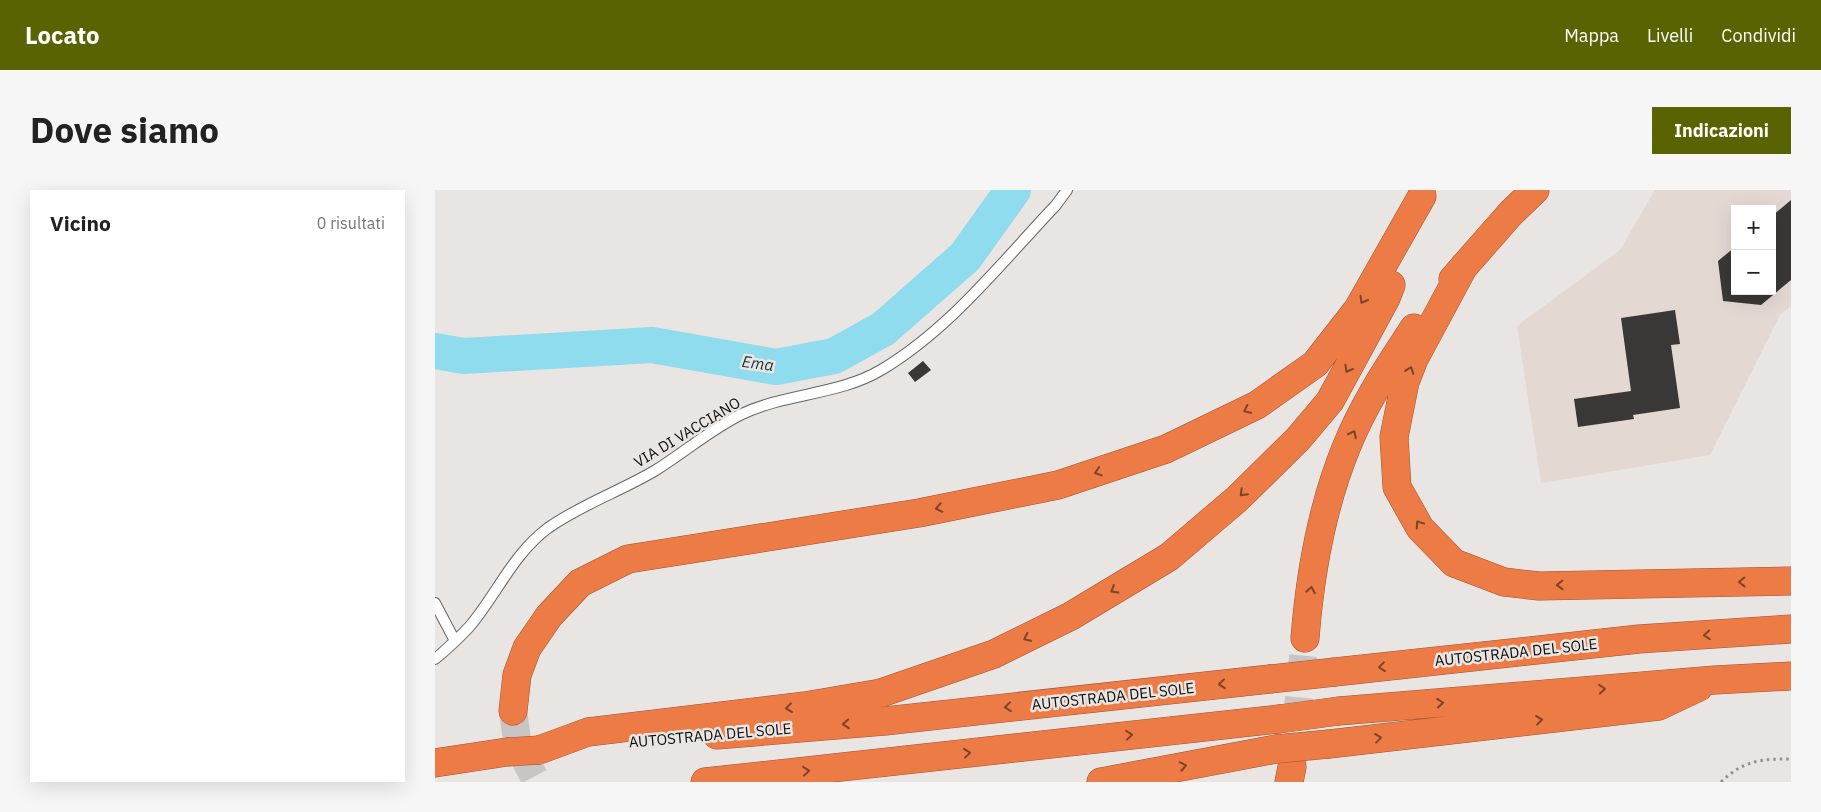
<!DOCTYPE html>
<html lang="it">
<meta charset="utf-8">
<style>
:root{--surface:#fff;--page:#f6f6f6;--text:#222;--muted:#767676;--line:#e0e0e0;--accent:#5a6301}
body{margin:0;font-family:"IBM Plex Sans",sans-serif;background:var(--page);color:var(--text)}
.controls{position:absolute;right:15px;top:15px;display:grid;overflow:hidden;border-radius:0px;box-shadow:0 5px 20px #0002}
.controls button{width:45px;height:45px;display:grid;place-items:center;padding:0;border:0;border-bottom:1px solid var(--line);background:var(--surface);color:var(--text);font:25px sans-serif}
.list{margin:0;padding:0;list-style:none}
h2{display:flex;justify-content:space-between;align-items:center;height:65px;margin:0;padding:0 20px;font-size:21px}
h2 small{font-size:16px;font-weight:400;color:var(--muted)}
.map{position:relative;flex:none;width:1356px;height:592px;overflow:hidden;border-radius:0px}
header{display:flex;align-items:center;gap:30px;box-sizing:border-box;height:70px;padding:0 25px;background:var(--accent);color:#fff}
header strong{font-size:24px}
nav{display:flex;gap:28px;margin-inline-start:auto;font-size:18px}
.intro{display:flex;align-items:center;justify-content:space-between;box-sizing:border-box;height:120px;padding:0 30px}
h1{margin:0;font-size:35px}
.button{padding:12px 22px;border-radius:0px;background:var(--accent);color:#fff;font-size:18px;font-weight:700}
main{display:flex;gap:30px;padding:0 30px}
aside{flex:1;background:var(--surface);border-radius:0px;box-shadow:0 5px 20px #0002}
.map>svg:first-child{display:block}
</style>
<header>
<strong>Locato</strong>
<nav><a>Mappa</a><a>Livelli</a><a>Condividi</a></nav>
</header>
<div class="intro"><h1>Dove siamo</h1><a class="button">Indicazioni</a></div>
<main>
<aside>
<h2>Vicino<small>0 risultati</small></h2>
<ul class="list">
</ul>
</aside>
<div class="map">
<svg width="1356" height="592" viewBox="0 0 1356 592">
<rect width="100%" height="100%" fill="#e9e5e3"/>
<path fill="#e4d8d3" fill-rule="evenodd" d="M1220,0H1356V116L1345,125L1275,265L1106,293L1082,136L1185,60ZM1300,19H1337V101H1300Z"/>
<g fill="none" stroke-linecap="round" stroke-linejoin="round">
<path stroke="#8edced" stroke-width="36" d="M0,161L29,166L217,155L341,177L399,166L448,139L530,67L578,0"/>
</g>
<path fill="#3a3836" d="M1356,10V90L1326,115L1288,111L1283,71L1300,57V101H1337V26Z
M1240,120L1245,154L1236,155L1245,218L1198,225L1199,229L1143,237L1139,209L1196,201L1186,128Z
M488,171L496,180L480,192L473,183Z"/>
<g fill="none" stroke-linecap="round" stroke-linejoin="round">
<path stroke="#c8c5c3" stroke-width="28" stroke-dasharray="28 14" stroke-linecap="butt" d="M78,521L83,557L102,592
M857,577L870,448"/>
<g stroke="#676462" stroke-width="12">
<path id="service" d="M0,413L20,451
M0,469C12,459 24,448 35,436C62,404 78,364 113,338C147,314 186,301 221,280C250,262 276,239 307,224C351,203 404,205 446,180C515,139 566,73 621,15L632,0"/>
</g>
<g stroke="#9f5432" stroke-width="29">
<path id="motorway" d="M1029,76L979,169L970,192L959,247L962,297L985,338L1019,373L1069,392L1104,396L1356,391
M1018,89L1076,23L1100,0
M870,448C875,385 887,317 911,258C928,215 954,176 979,138
M900,482L1204,449L1356,439
M78,521L82,485L92,458L114,426L145,393L193,369L484,323L623,295L731,259L822,215L880,174L923,119L987,6
M904,521L1280,490L1356,486
M282,545L450,531L835,489
M894,554L1224,516L1264,497
M104,560L153,542L370,516L446,503L559,464L636,426L734,367L802,309L863,249L895,211L951,108L956,95
M0,573L72,562
M270,592L844,529
M666,592L841,559
M854,592L857,577"/>
</g>
<path stroke="#949190" stroke-width="3" stroke-dasharray="2.5 4" stroke-linecap="butt" d="M1286,592C1309,570 1326,569 1356,569"/>
<use href="#service" stroke="#fff" stroke-width="10"/>
<use href="#motorway" stroke="#ed7b46" stroke-width="28"/>
<g stroke="#9f5432" stroke-width="29" stroke-linecap="butt">
<path id="motorway-bridge" d="M835,489L900,482
M844,529L904,521
M841,559L894,554
M72,562L104,560"/>
</g>
<use href="#motorway-bridge" stroke="#ed7b46" stroke-width="28"/>
</g>
<defs><path id="oneway-chevron" d="M-2-3.5L2.5 0L-2 3.5" fill="none" stroke-width="1.6" stroke-linecap="round" stroke-linejoin="round" transform="scale(1.25)"/></defs>
<g stroke="#7e4429">
<use href="#oneway-chevron" transform="translate(928 110) rotate(120)"/>
<use href="#oneway-chevron" transform="translate(913 179) rotate(119)"/>
<use href="#oneway-chevron" transform="translate(975 180) rotate(-70)"/>
<use href="#oneway-chevron" transform="translate(812 220) rotate(154)"/>
<use href="#oneway-chevron" transform="translate(918 244) rotate(-63)"/>
<use href="#oneway-chevron" transform="translate(663 282) rotate(162)"/>
<use href="#oneway-chevron" transform="translate(808 303) rotate(135)"/>
<use href="#oneway-chevron" transform="translate(504 318) rotate(169)"/>
<use href="#oneway-chevron" transform="translate(984 334) rotate(-124)"/>
<use href="#oneway-chevron" transform="translate(1307 392) rotate(179)"/>
<use href="#oneway-chevron" transform="translate(1125 395) rotate(178)"/>
<use href="#oneway-chevron" transform="translate(679 400) rotate(149)"/>
<use href="#oneway-chevron" transform="translate(876 400) rotate(-80)"/>
<use href="#oneway-chevron" transform="translate(1272 445) rotate(176)"/>
<use href="#oneway-chevron" transform="translate(592 448) rotate(154)"/>
<use href="#oneway-chevron" transform="translate(947 477) rotate(173)"/>
<use href="#oneway-chevron" transform="translate(787 494) rotate(174)"/>
<use href="#oneway-chevron" transform="translate(1167 499) rotate(-5)"/>
<use href="#oneway-chevron" transform="translate(1005 513) rotate(-5)"/>
<use href="#oneway-chevron" transform="translate(573 517) rotate(174)"/>
<use href="#oneway-chevron" transform="translate(354 518) rotate(173)"/>
<use href="#oneway-chevron" transform="translate(1104 530) rotate(-7)"/>
<use href="#oneway-chevron" transform="translate(411 534) rotate(175)"/>
<use href="#oneway-chevron" transform="translate(694 545) rotate(-6)"/>
<use href="#oneway-chevron" transform="translate(943 548) rotate(-7)"/>
<use href="#oneway-chevron" transform="translate(532 563) rotate(-6)"/>
<use href="#oneway-chevron" transform="translate(748 576) rotate(-11)"/>
<use href="#oneway-chevron" transform="translate(371 581) rotate(-6)"/>
</g>
<g text-anchor="middle" dominant-baseline="central" stroke-width="5" stroke-linejoin="round" paint-order="stroke">
<g font-size="15" fill="#0e0d0c" stroke="#e9e5e3">
<text transform="translate(252 242) rotate(-31)">VIA DI VACCIANO</text>
<text transform="translate(1081 462) rotate(-6)">AUTOSTRADA DEL SOLE</text>
<text transform="translate(678 506) rotate(-6)">AUTOSTRADA DEL SOLE</text>
<text transform="translate(275 545) rotate(-5)">AUTOSTRADA DEL SOLE</text>
</g>
<g font-size="16" font-style="italic" fill="#0f353c" stroke="#e9e5e3">
<text transform="translate(323 173) rotate(8)">Ema</text>
</g>
</g>
</svg>
<div class="controls">
<button>+</button>
<button>−</button>
</div>
</div>
</main>
